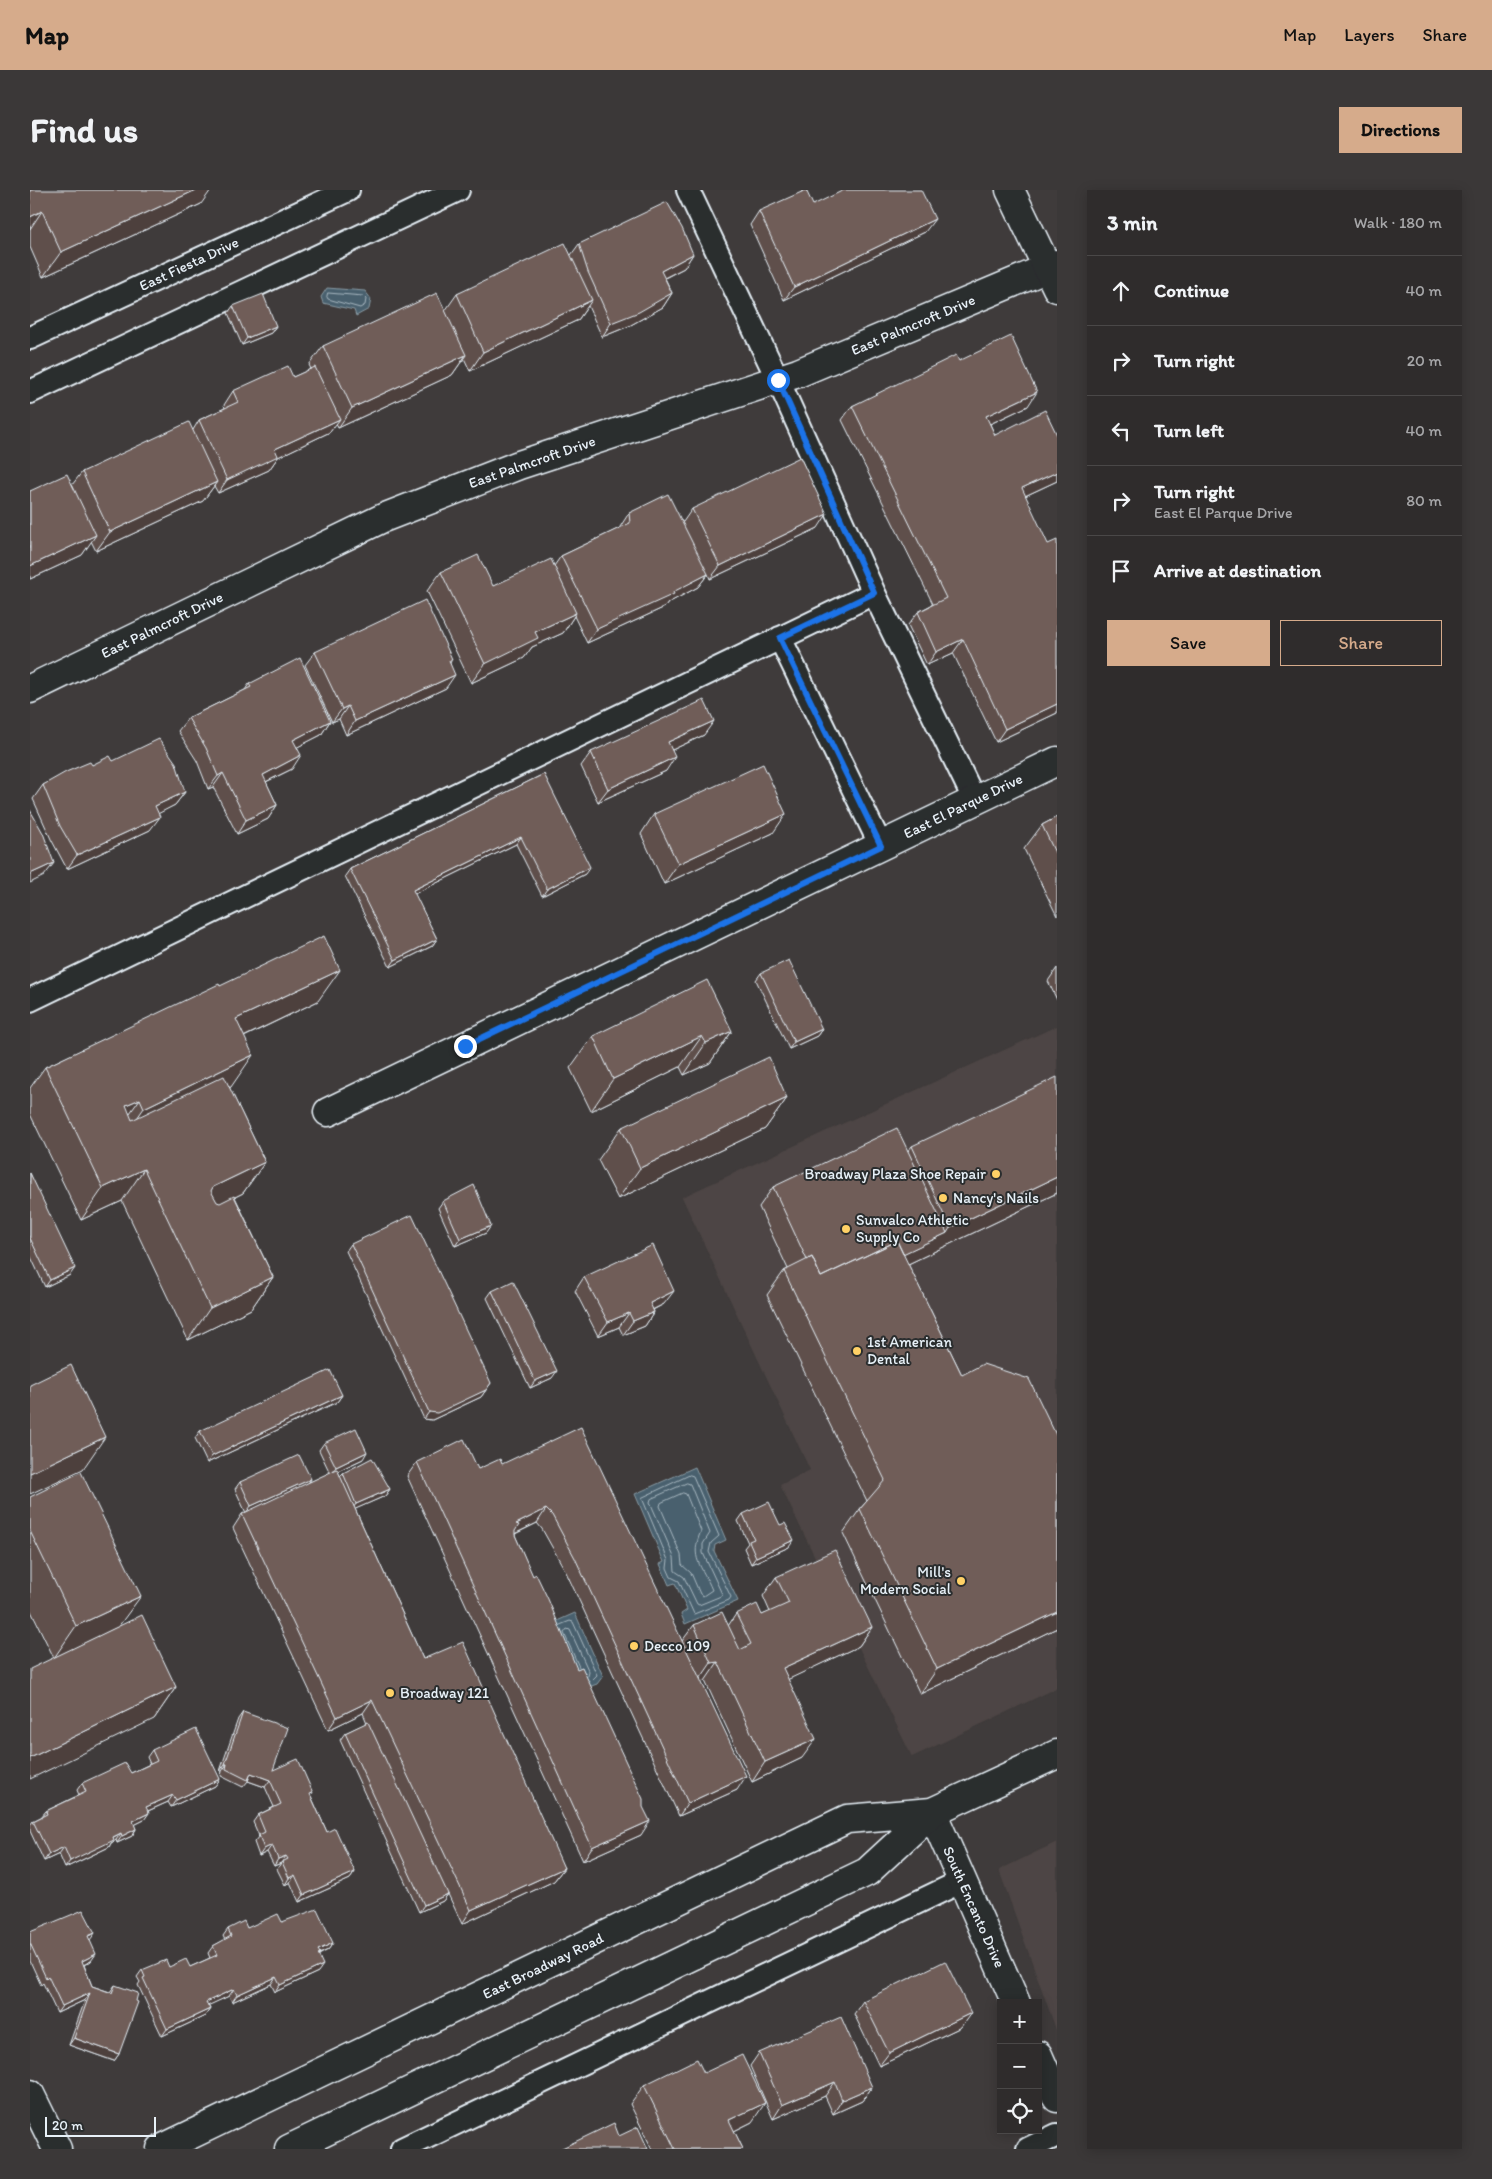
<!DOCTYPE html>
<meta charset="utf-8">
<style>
:root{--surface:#2f2c2c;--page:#3b3838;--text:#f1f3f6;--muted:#a7a7a9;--line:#4a4848;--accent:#d6ab8b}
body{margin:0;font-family:Itim,sans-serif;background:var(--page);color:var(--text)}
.controls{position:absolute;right:15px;bottom:15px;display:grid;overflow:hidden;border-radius:0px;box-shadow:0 2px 12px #0003}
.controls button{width:45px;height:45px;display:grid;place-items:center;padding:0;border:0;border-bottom:1px solid var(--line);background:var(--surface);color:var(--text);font:25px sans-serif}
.scale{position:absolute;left:15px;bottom:12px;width:111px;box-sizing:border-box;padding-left:5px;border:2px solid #e8f1f8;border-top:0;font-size:14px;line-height:18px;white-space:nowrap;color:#e8f1f8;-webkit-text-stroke:4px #2a2d2e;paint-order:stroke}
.stop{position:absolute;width:15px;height:15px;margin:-11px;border:4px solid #1a73e8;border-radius:50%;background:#fff}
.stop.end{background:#1a73e8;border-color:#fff;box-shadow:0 1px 5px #0008}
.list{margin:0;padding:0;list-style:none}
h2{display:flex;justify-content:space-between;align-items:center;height:65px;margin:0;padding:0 20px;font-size:21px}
h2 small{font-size:16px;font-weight:400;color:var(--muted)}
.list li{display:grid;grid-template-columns:32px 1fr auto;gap:15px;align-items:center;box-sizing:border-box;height:70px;padding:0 20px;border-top:1px solid var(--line)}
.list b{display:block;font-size:19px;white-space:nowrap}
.list p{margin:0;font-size:16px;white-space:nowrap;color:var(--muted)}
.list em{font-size:16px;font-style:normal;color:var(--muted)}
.actions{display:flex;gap:10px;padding:15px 20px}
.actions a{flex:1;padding:11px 0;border:1px solid var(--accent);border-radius:0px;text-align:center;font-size:18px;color:var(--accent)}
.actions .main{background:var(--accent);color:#111}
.icon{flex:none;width:28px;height:28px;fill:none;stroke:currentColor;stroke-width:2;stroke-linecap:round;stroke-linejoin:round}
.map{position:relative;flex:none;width:1027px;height:1959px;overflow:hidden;border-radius:0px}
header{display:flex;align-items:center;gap:30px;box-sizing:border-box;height:70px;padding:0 25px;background:var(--accent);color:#111}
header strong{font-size:24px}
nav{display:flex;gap:28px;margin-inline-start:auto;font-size:18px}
.intro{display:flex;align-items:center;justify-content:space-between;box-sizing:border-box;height:120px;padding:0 30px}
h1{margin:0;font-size:35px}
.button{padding:12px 22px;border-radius:0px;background:var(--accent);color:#111;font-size:18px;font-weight:700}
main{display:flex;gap:30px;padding:0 30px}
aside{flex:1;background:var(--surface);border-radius:0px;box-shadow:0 2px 12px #0003}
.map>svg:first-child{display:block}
</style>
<header>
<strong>Map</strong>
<nav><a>Map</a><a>Layers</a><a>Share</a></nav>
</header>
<div class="intro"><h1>Find us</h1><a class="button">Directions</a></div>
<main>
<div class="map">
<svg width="1027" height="1959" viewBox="0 0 1027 1959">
<rect width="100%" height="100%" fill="#3f3b3b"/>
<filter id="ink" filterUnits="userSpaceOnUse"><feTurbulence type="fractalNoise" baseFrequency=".02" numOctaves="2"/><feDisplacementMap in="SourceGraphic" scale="10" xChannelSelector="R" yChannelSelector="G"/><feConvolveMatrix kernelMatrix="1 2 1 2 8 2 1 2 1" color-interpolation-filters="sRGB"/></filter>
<g filter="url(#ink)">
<path fill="#4d4544" d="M1027,836V1498L882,1567L750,1295L780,1280L652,1007Z
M1027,1652V1842L969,1680Z"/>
<path fill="#49616e" stroke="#899ba5" d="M297,98L335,101L341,109L339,119L326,126L324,120L293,113L291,107Z
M665,1277L696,1350L685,1355L684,1361L708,1411L655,1434L651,1424L657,1420L645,1393L639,1395L630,1374L634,1372L605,1304Z
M545,1423L573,1486L567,1494L556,1498L518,1435Z"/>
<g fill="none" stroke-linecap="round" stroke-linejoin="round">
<path stroke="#a8b7c1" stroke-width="1" d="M298,103L333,106L336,109L335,115L330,118L298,109L297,107Z
M660,1285L663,1286L689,1346L681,1353L679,1362L701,1407L699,1410L664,1424L649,1391L641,1387L637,1378L638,1370L612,1308Z
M657,1293L660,1294L680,1343L673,1354V1363L692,1404L691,1406L669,1415L667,1414L654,1387L645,1381L644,1367L620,1312L621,1309Z
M653,1303L656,1304L671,1341C659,1369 672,1375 682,1400L673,1406L670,1404L661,1383L652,1375L651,1365L630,1316L631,1313Z
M530,1435L540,1431L543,1432L567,1485L561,1491
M549,1477L534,1443L537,1439L540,1440L559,1482L558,1486"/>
<g stroke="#e8f1f8" stroke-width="26">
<path id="lane" d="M0,148L318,0
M0,202L428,0
M844,403L945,611
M750,448L851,656
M0,810L844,403L748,190L658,0
M372,1959L932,1691
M998,1959L1027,1945"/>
</g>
<g stroke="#e8f1f8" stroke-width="31">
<path id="street" d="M0,499L353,328L489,275L768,183L1027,74
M298,922L1027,571
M902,1622L986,1813
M1008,1865L1027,1908
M0,1904L27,1959"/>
</g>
<g stroke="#e8f1f8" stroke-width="31">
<path id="secondary" d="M980,0L1027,98
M131,1959L817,1629L902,1622
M259,1959L837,1682L902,1622L1027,1564"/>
</g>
<use href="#lane" stroke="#2a2d2e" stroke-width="22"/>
<use href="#street" stroke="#2a2d2e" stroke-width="28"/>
<use href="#secondary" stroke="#2a2d2e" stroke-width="28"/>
</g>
<path fill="#5f504c" stroke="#e8f1f8" d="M0,0L171,14L13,87L0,57Z
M783,15L895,42L754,110L720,35L729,21Z
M549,54L663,64L654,78L635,88L642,103L633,117L599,136L572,147L558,116L548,130L440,181L434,168L422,185L308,238L306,233L300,242L248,267L239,280L188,303L184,296L173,311L66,361L61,351L52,365L0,389V301L42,295L52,282L163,240L169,230L195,218L194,215L203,201L263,187L281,179L279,175L293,156L415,121L427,104L541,65Z
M203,116L246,136L241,143L212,155L198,123Z
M929,171L998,216L960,234L965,245H1027V291L995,306L1027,523L966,552L923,463L897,475L878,435L888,422L903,414L812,230L822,216Z
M662,319L788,338L680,389L678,384L668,397L638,413L635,417L557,453L544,426L533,443L502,457L494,468L441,493L397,401L411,382L463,396L524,376L531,366L590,338V337L599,323L653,332Z
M285,462L422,469L420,473L416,498L316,545L309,529L302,532L275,475Z
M219,494L300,531L291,545L267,557L262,579L236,592L247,615L238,629L207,644L183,597L178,599L167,571L148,541L158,528L215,500Z
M674,545L642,560L636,581L568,612L551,576L561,562Z
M83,571L155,602L145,615L128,623L120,640L37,679L21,649L3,609L13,595L62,575Z
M514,584L555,684L512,706L486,654L384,704L407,749L402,756L360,777L315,686L320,679Z
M624,624L743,643L634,694L611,644Z
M1027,627V726L994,659L1012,635Z
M1027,778V810L1018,791Z
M731,783L792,839L787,846L759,859L726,790Z
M190,796L288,811L214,847L201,897H199L235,972L213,1003L205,1007L243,1087L221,1119L158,1150L92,1011L51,1030L0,924V898L15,877Z
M702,841L680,873L654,885L650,877L561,921L540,878L563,846Z
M757,908L735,939L588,1009L568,970L591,938Z
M882,956L1027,1003L878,1074L932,1185L1027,1247V1438L890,1504L813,1343L830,1319L837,1311L737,1105L754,1081L758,1079L729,1017L743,997L878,961Z
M0,983L40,1085L15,1097L0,1065Z
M413,1011L456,1043L425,1056L408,1018Z
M321,1054L461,1193L451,1207L402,1230L394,1229L316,1061Z
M554,1087L634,1114L623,1120L624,1122L615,1136L593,1145L589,1137L568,1146L545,1101Z
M462,1101L522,1188L500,1198L457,1108Z
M312,1205L307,1212L177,1273L165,1248L170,1241Z
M294,1253L333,1269L308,1281L310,1286L313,1283L360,1299L355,1306L325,1319L393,1469L534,1678L524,1691L432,1734L418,1704L413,1711L389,1722L310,1550L315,1543L337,1533L333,1523L298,1540L203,1338L212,1324L216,1323L205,1299L210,1292L281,1289L278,1293L300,1283L289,1260Z
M387,1272L448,1279L472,1274L652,1451L664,1435L698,1436L706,1424L732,1425L740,1422L733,1406L746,1387L842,1437L829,1456L758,1489L772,1568L722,1592L675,1491L671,1492L707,1600L649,1626L536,1382L512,1339L507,1333L485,1344V1345L611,1645L553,1671L377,1286Z
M0,1307L89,1436L146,1497L124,1529L24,1468L0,1419Z
M713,1324L759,1357L721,1374L714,1358L718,1353L708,1331Z
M213,1522L243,1580L281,1606L297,1642L325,1682L320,1689L269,1712L260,1692L255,1695L247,1679L251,1673L244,1676L237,1662L229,1666L224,1652L229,1646L223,1632L228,1625L244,1617L235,1597L218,1591L213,1597L191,1586L192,1581H190L208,1529Z
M122,1560L190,1589L185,1596L141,1617L138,1612L118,1621L114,1630L104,1635L106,1639L102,1646L87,1653L86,1650L81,1653L79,1657L35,1678L29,1664L14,1671L0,1641V1635L3,1631L11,1627L16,1621L49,1605L47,1600L52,1593L101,1583L120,1574L117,1567Z
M252,1732L303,1753L298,1760L289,1765L288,1782L245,1802L241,1794L202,1812L199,1806L178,1815L180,1819L175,1826L132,1846L108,1795L110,1792L107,1787L112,1780L139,1777H160L180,1768L178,1763L183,1756L195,1750L193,1746L198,1739L217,1738Z
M0,1742L60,1750L61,1771L54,1775L62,1796L80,1802L85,1795L89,1864L84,1871L39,1855L55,1810L27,1823L13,1793L11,1795L0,1771Z
M833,1811L931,1837L849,1876L824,1824Z
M729,1863L842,1897L832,1911L803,1924L795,1906L743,1929L720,1876Z
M674,1883L722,1932L704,1941L713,1959H622L600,1914L614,1895Z"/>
<path fill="#4e413e" stroke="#e8f1f8" d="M166,0H181L171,14L13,87L31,62Z
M12,21L0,39V27Z
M905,29L895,42L754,110L764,97Z
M663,64L654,78L622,94L631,81Z
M642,103L633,117L599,136L572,147L581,133Z
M562,110L548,130L440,181L453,162Z
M246,136L241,143L212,155L217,148Z
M436,165L422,185L308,238L322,218Z
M1007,202L998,216L947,240L956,226Z
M310,229L300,242L248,267L239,280L188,303L197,290L245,259Z
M1027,282V291L982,312L992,298Z
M187,292L173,311L66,361L80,342Z
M797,324L788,338L680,389L690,376Z
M66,345L52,365L0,389V376Z
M678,384L668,397L638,413L635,417L557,453L567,439Z
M546,423L533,443L502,457L494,468L441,493L455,474L505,442Z
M933,449L923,463L897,475L906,462Z
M425,485L416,498L316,545L325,531Z
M1027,514V523L966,552L975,539Z
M318,516L309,529L302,532L312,519Z
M300,531L291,545L254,564L263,550Z
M684,531L674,545L629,566L638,552Z
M271,565L262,579L223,598L233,585Z
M645,567L636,581L568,612L578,599Z
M193,583L183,597L178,599L188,586Z
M155,602L145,615L116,630L125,616Z
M247,615L238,629L207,644L216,630Z
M756,624L743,643L634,694L648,674Z
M130,627L120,640L37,679L47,665Z
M491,647L486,654L378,707L383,700Z
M24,673L14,686L0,693V684Z
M560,677L555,684L512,706L517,699Z
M407,749L402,756L360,777L365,770Z
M310,780L288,811L184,861L206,829Z
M792,839L787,846L759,859L764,852Z
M702,841L680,873L654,885L676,853Z
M672,846L650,877L561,921L583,889Z
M223,865L201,897L92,950L114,918Z
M757,908L735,939L588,1009L610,978Z
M110,909L87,941L96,915Z
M235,972L213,1003L161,1029L183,997Z
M114,979L92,1011L51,1030L73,998Z
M1027,987V1003L855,1085L868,1066L917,1043L920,1038Z
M461,1036L456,1043L425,1056L430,1049Z
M45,1078L40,1085L15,1097L20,1090Z
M243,1087L221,1119L158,1150L180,1118Z
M644,1101L634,1114L610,1126L620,1113Z
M624,1122L615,1136L593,1145L603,1131Z
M599,1123L589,1137L568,1146L578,1132Z
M527,1181L522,1188L500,1198L505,1191Z
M456,1200L451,1207L402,1230L394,1229L399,1222Z
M312,1205L307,1212L177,1273L182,1266Z
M75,1247L53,1279L0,1304V1283Z
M337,1262L333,1269L301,1284L306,1277Z
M281,1289L276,1296L216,1323L221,1316Z
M360,1299L355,1306L321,1321L326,1314Z
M516,1319L507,1333L482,1345L486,1334Z
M764,1350L759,1357L721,1374L726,1367Z
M111,1406L88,1437L24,1468L46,1436Z
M1027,1422V1438L890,1504L907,1479Z
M842,1437L829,1456L740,1498L753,1478Z
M688,1472L675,1491L668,1492L681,1473Z
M146,1497L124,1529L0,1589V1568Z
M342,1510L333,1523L298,1540L307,1527Z
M786,1549L772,1568L722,1592L735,1572Z
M195,1574H197L192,1581H190Z
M221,1583L240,1590L235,1597L218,1591Z
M716,1586L707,1600L649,1626L658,1613Z
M190,1589L185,1596L141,1617L146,1610Z
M143,1605L138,1612L111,1624L116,1617Z
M119,1623L114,1630L98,1638L103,1631Z
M620,1631L611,1645L553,1671L562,1657Z
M106,1639L102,1646L87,1653L92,1646Z
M91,1643L86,1650L81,1653L79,1657L35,1678L40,1671Z
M242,1655L237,1662L229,1666L234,1659Z
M34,1657L29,1664L14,1671L19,1664Z
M256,1666L251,1673L244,1676L248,1669Z
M534,1678L524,1691L432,1734L441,1720Z
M325,1682L320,1689L269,1712L274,1705Z
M265,1685L260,1692L255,1695L259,1688Z
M418,1704L413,1711L389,1722L394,1715Z
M65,1743L60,1750L53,1753L58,1746Z
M303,1753L298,1760L289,1764L285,1770L288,1760Z
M66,1764L61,1771L47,1778L52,1771Z
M293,1775L288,1782L245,1802L250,1795Z
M246,1787L241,1794L202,1812L207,1805Z
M204,1799L199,1806L171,1819L176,1812Z
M60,1803L55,1810L27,1823L32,1816Z
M180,1819L175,1826L132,1846L137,1839Z
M941,1823L931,1837L849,1876L859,1863Z
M44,1848L89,1864L84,1871L39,1855Z
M805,1892L795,1906L743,1929L752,1915Z
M842,1897L832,1911L803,1924L812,1910Z
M735,1913L722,1932L686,1950L699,1930Z"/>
<path fill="#6f5d58" stroke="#e8f1f8" d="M0,0H166L31,62L12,21L0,27Z
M776,0L783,15L814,0H891L905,29L764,97L729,21Z
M637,12L652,38L663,64L631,81L642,103L609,122L581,133L558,82L549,54Z
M535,53L562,110L453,162L427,104Z
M407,103L436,165L322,218L293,156Z
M233,104L246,136L217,148L203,116Z
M981,146L1007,202L956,226L965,245L1015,220L1027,245V282L992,298L1018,354L1027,350V514L975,539L933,449L906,462L888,422L916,408L822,216L926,165L929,171Z
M258,176L263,187L285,177L310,229L245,259L248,266L197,290L169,230L208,212L203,201Z
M159,232L187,292L80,342L52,282Z
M770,267L797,324L690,376L662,319Z
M37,284L66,345L0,376V301Z
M638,304L678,384L643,402L644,404L567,439L531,366L600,333L599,323Z
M448,365L463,396L521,369L546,423L505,442L508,448L455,474L411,382Z
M395,410L422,469L419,471L425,485L325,531L318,516L312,519L285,462Z
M270,468L300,531L263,550L271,565L233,585L247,615L216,630L193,583L188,586L176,558L158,528L221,497L219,494Z
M674,510L684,531L638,552L645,567L578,599L561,562Z
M129,549L146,573L155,602L125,616L130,627L47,665L30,636L13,595L36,582L60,572L62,575L80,566L83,571Z
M733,574L756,624L648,674L624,624Z
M514,584L560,677L517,699L491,647L383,700L407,749L365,770L320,679Z
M0,620L13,643L24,673L0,684Z
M1027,627V667L1012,635Z
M294,746L310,780L206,829L223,865L114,918L110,909L96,915L102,930L194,886L235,972L183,997L181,1001L187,1012L190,1013L204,1006L243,1087L180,1118L114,979L73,998L15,877L189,794L190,796Z
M759,770L792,839L764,852L731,783Z
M677,790L702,841L676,853L672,846L583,889L563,846Z
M739,867L757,908L610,978L591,938Z
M1027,887V987L920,1038L882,956Z
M867,938L917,1043L873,1064L867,1051L791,1087L782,1067L777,1070L743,997Z
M0,983L45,1078L20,1090L0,1048Z
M444,995L461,1036L430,1049L413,1011Z
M382,1025L461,1193L456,1200L407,1223L399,1222L321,1054Z
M867,1051L932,1185L953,1174L999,1189L1027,1247V1422L907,1479L830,1319L855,1290L754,1081L782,1067L791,1087Z
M623,1055L644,1101L620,1113L624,1122L603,1131L599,1123L578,1132L554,1087Z
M483,1091L527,1181L505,1191L462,1101Z
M41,1175L75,1247L0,1283V1195Z
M300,1180L312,1205L182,1266L170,1241Z
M551,1237L716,1586L658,1613L545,1368L522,1325L516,1319L486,1334L489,1335L485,1341V1345L503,1386L506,1384L518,1409L547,1479L552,1477L613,1609V1617L620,1631L562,1657L387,1272L434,1249L448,1279L470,1269L472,1274Z
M326,1238L337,1262L306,1277L294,1253Z
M269,1265L281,1289L221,1316L210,1292Z
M342,1268L360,1299L326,1314L313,1283Z
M307,1279L393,1469L433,1452L534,1678L441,1720L342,1510L307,1527L212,1324Z
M51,1282L111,1406L46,1436L0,1341V1307Z
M739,1312L750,1335L755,1333L764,1350L726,1367L719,1351L724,1349L713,1324Z
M805,1360L842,1437L753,1478L786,1549L735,1572L688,1472L681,1473L664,1435L692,1422L710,1460L721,1454L706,1424L727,1414L732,1425L759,1413L746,1387Z
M112,1425L146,1497L0,1568V1479Z
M213,1522L258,1538L243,1580L268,1569L283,1603L280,1604L297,1642L305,1638L325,1682L274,1705L265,1685L259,1688L252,1672L258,1669L256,1666L248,1669L242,1655L234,1659L229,1645L235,1642L228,1625L251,1614L240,1590L221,1583L218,1590L196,1579L197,1574H195Z
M338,1532L418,1704L394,1715L315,1543Z
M166,1539L190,1589L146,1610L143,1605L116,1617L119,1623L103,1631L106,1639L92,1646L91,1643L83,1647L84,1650L40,1671L34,1657L19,1664L3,1631L17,1624L16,1621L56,1602L52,1593L95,1573L101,1583L127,1571L122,1560Z
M287,1719L303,1753L288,1760L290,1763L288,1764L293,1775L250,1795L246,1787L207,1805L204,1799L176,1812L180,1819L137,1839L113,1788L115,1787L112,1780L136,1770L139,1777L156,1769L160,1777L187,1765L183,1756L201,1746L198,1739L214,1731L217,1738L248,1724L252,1732Z
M53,1720L65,1743L58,1746L66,1764L52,1771L62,1796L82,1803L85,1795L108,1803L106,1811L108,1812L89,1864L44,1848L60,1803L32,1816L18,1786L16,1788L0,1753V1742Z
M915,1771L941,1823L859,1863L833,1811Z
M811,1827L842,1897L812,1910L805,1892L752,1915L729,1863Z
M712,1865L735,1913L699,1930L713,1959H645L614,1895L667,1869L674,1883Z
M584,1933L589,1946L608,1937L618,1959H530Z"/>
</g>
<g fill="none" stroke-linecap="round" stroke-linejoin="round" filter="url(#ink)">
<path stroke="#1a73e8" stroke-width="6" d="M435,856L851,656L750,448L844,403L748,190"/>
</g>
<g fill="#ffd166" stroke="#2a2d2e" stroke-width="2">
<circle cx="966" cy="984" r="5"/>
<circle cx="913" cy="1008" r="5"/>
<circle cx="816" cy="1039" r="5"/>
<circle cx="827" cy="1161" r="5"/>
<circle cx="931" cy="1391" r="5"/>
<circle cx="604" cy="1456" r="5"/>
<circle cx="360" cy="1503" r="5"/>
</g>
<g text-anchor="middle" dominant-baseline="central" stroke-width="4" stroke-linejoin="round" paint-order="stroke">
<g font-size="15" fill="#e8f1f8" stroke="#2a2d2e">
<text transform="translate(159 74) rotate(-25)">East Fiesta Drive</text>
<text transform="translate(883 135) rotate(-23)">East Palmcroft Drive</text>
<text transform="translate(502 272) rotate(-19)">East Palmcroft Drive</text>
<text transform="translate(132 435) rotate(-26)">East Palmcroft Drive</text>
<text transform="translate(933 616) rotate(-26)">East El Parque Drive</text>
<text transform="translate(944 1717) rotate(66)">South Encanto Drive</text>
<text transform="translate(513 1776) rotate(-26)">East Broadway Road</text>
</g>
<g font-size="15" fill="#e8f1f8" stroke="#2a2d2e" text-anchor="start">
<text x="956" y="984" text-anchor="end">Broadway Plaza Shoe Repair</text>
<text x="923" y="1008">Nancy's Nails</text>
<text x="826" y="1030">Sunvalco Athletic<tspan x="826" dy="17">Supply Co</tspan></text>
<text x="837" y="1152">1st American<tspan x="837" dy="17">Dental</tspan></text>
<text x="921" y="1382" text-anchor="end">Mill's<tspan x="921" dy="17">Modern Social</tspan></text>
<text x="614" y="1456">Decco 109</text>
<text x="370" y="1503">Broadway 121</text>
</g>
</g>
</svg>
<div class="controls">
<button>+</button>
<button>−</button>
<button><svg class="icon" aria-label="locate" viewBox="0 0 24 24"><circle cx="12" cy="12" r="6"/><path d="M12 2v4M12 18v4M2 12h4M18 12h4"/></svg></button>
</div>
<div class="scale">20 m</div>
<div class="stop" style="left:748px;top:190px"></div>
<div class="stop end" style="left:435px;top:856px"></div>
</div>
<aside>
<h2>3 min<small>Walk · 180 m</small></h2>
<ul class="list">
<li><svg class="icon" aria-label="ahead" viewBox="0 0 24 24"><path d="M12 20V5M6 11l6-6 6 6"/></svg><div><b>Continue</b></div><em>40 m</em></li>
<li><svg class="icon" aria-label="right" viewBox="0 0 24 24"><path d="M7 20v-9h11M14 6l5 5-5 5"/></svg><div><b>Turn right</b></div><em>20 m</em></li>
<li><svg class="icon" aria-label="left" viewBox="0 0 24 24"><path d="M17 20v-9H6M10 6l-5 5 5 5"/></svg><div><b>Turn left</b></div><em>40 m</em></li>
<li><svg class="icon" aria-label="right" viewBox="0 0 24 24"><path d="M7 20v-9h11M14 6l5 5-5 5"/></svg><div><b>Turn right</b><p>East El Parque Drive</p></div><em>80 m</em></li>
<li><svg class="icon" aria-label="arrive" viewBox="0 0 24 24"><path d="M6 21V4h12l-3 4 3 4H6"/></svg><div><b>Arrive at destination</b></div></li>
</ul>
<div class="actions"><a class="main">Save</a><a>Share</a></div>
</aside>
</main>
